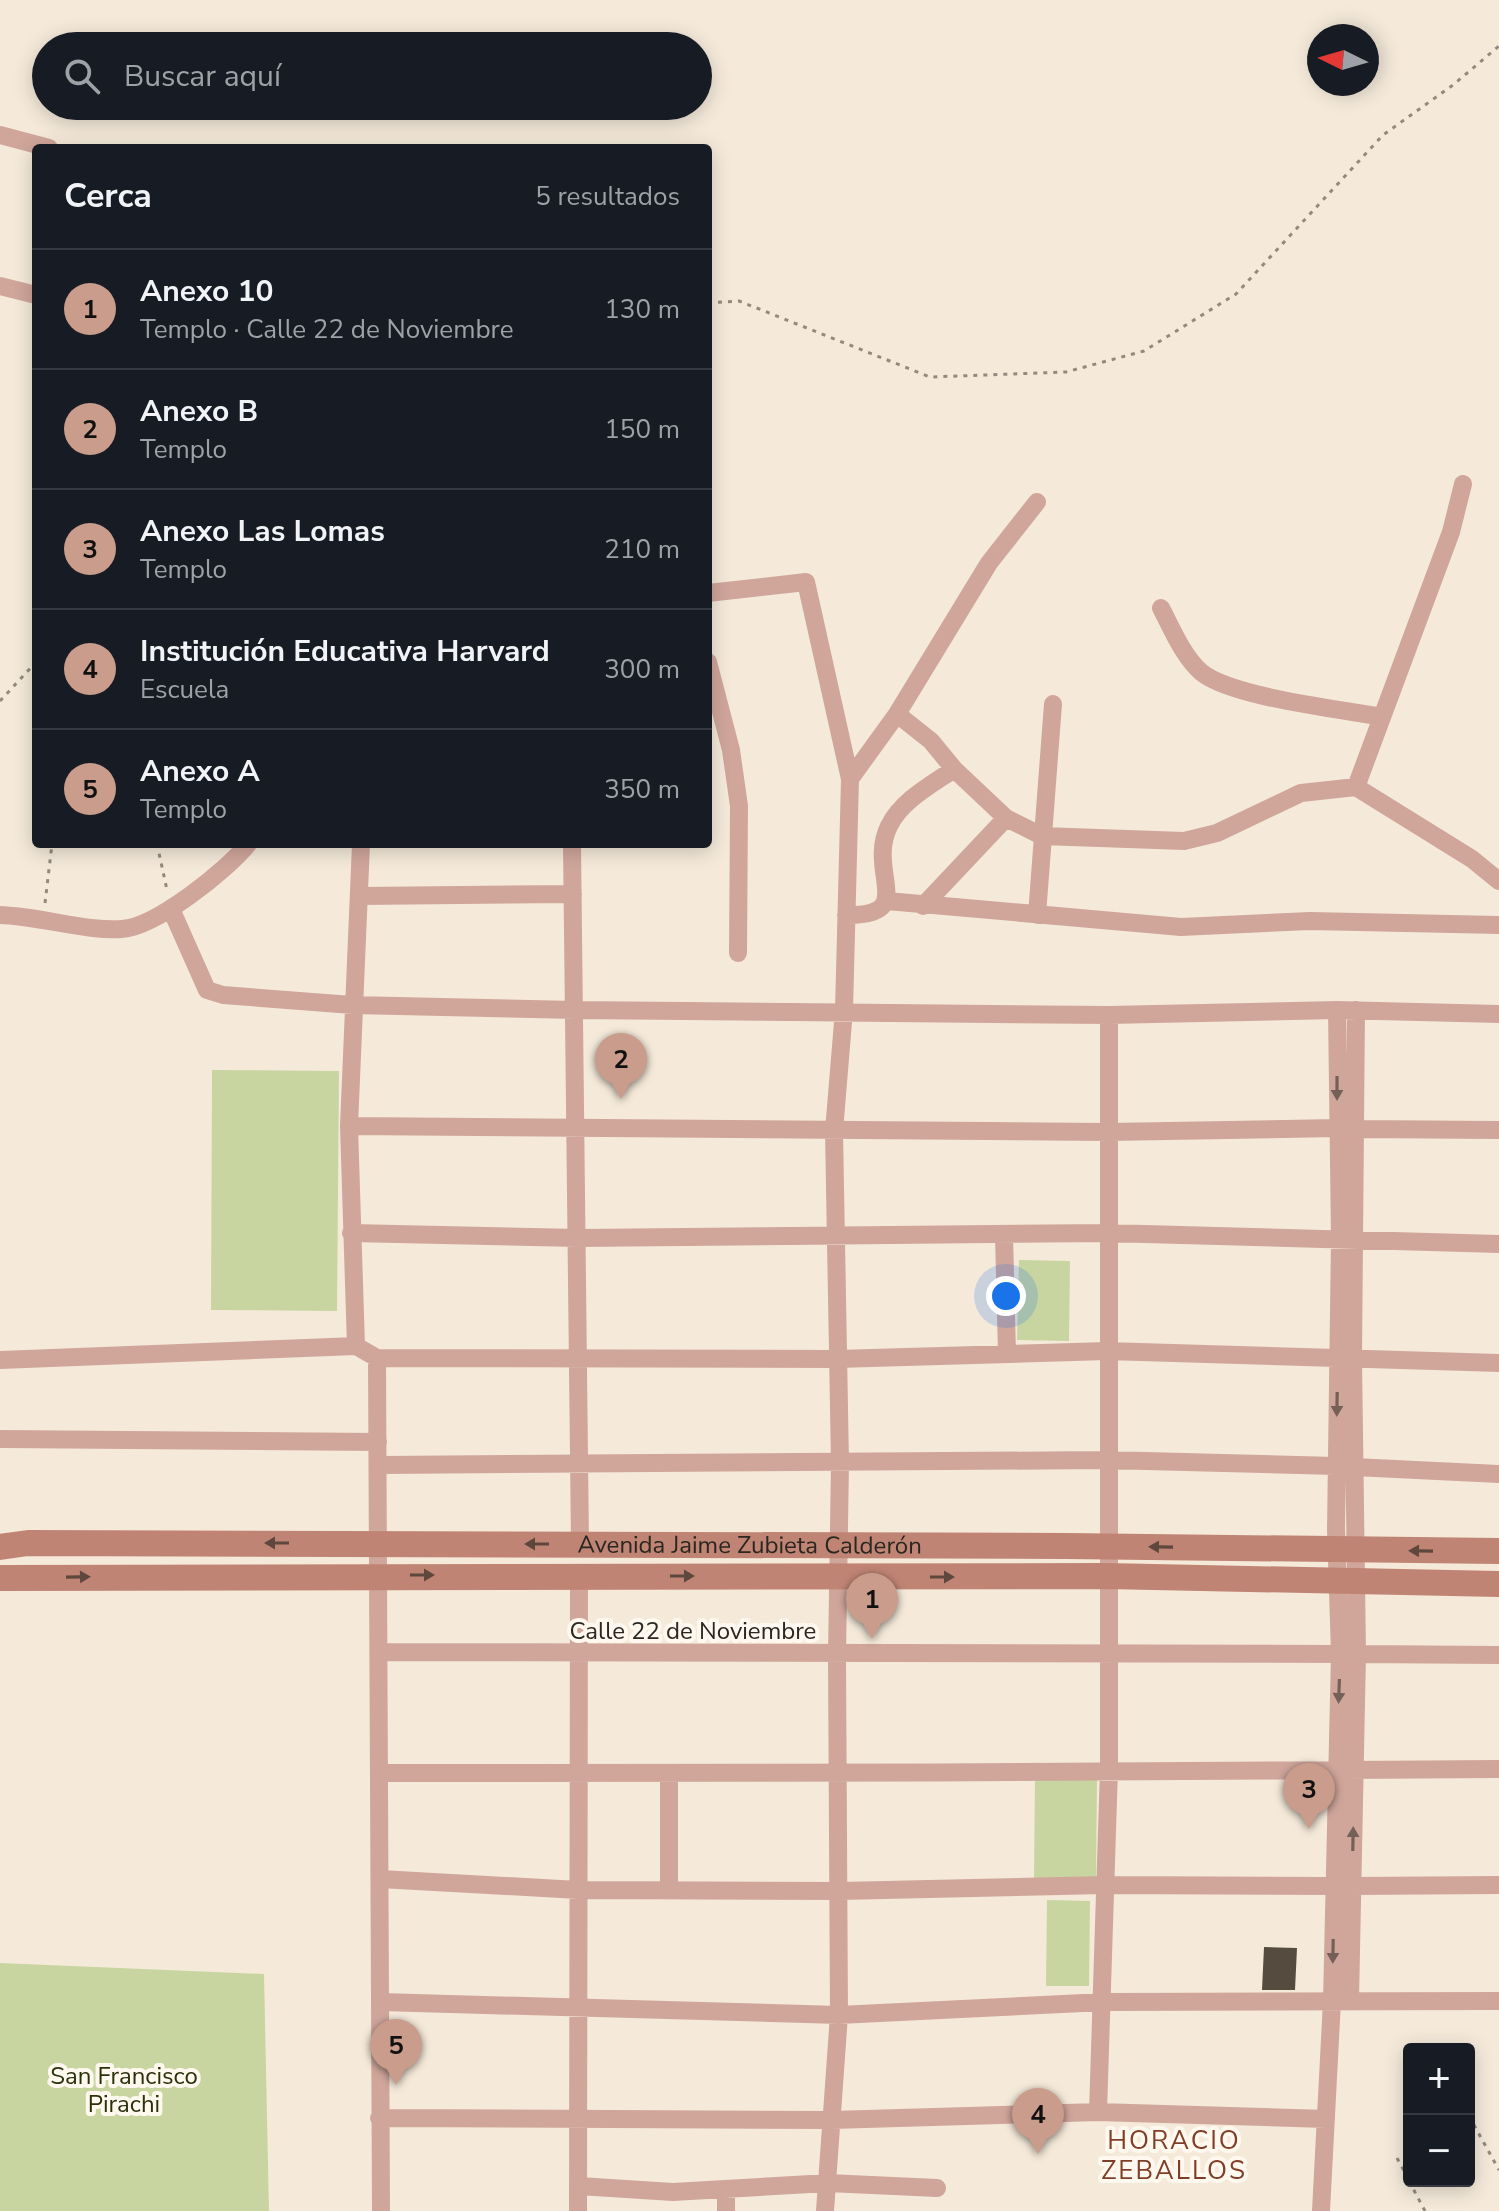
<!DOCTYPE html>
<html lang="es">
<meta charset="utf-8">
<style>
:root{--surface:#171b24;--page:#242831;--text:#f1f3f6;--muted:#9ea1a6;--line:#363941;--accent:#c99c8b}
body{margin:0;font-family:"Nunito Sans",sans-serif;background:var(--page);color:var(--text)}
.controls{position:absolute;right:24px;bottom:24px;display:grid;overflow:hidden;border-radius:8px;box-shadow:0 4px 20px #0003}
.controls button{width:72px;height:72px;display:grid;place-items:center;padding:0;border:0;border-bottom:2px solid var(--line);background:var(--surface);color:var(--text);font:40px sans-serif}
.compass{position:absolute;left:1307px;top:24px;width:72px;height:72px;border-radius:50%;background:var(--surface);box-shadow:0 4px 20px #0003;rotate:275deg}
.you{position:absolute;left:1006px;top:1296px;width:28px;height:28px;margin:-20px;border:6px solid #fff;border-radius:50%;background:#1a73e8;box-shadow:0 0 0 12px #1a73e833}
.badge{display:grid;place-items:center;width:52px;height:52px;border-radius:50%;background:var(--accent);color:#111;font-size:26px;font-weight:700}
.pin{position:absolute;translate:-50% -66px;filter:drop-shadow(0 2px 4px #0008)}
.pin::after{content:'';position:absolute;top:42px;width:28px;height:24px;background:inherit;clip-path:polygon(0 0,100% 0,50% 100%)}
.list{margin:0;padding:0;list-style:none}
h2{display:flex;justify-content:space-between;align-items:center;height:104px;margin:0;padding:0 32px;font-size:34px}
h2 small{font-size:26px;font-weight:400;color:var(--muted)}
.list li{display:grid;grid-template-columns:52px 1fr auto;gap:24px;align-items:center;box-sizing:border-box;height:120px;padding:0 32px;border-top:2px solid var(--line)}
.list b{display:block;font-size:30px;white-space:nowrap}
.list p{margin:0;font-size:26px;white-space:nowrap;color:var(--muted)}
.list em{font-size:26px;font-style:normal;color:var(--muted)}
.icon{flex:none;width:44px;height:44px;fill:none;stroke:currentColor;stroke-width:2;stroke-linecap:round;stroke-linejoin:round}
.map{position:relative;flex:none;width:1499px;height:2211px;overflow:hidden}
.search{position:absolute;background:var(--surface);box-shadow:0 4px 20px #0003;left:32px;top:32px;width:680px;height:88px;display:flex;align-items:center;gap:20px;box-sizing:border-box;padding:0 28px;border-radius:44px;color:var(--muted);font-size:30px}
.panel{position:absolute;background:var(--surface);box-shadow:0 4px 20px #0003;left:32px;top:144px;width:680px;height:704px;border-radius:8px}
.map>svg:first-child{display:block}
</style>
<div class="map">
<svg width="1499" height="2211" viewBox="0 0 1499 2211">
<rect width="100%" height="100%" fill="#f5eada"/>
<path fill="#c8d5a1" d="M212,1070L339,1071L337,1311L211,1310Z
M1019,1260L1070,1261L1069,1341L1017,1340Z
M1035,1776L1097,1777L1096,1880L1034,1879Z
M1047,1900L1090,1901L1089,1986H1046Z
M0,1963L264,1974L269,2211H0Z"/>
<path fill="#554c3f" d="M1264,1947L1297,1948L1295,1990H1262Z"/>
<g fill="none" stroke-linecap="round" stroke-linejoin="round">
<path stroke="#928a7f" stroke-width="3" stroke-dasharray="4 6" stroke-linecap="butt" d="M708,303L739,301L930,377L1066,372L1144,351L1236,294L1383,135L1453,85L1499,46
M0,701L36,662
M157,844L167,890
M45,903L52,844
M1469,2116L1499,2170
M1397,2158L1409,2180
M1409,2181L1425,2211"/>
<path stroke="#d0a69b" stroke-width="18" d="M0,135L49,148
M0,286L36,295
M708,593L806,582L850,779
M1161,608C1172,629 1183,656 1201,672C1231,697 1339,709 1382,717
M708,662L731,750L739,806L738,953
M897,714L931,741L954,769L1006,818L1042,836L1184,841L1217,833L1301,793L1356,787L1472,859L1499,881
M1356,787L1451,532L1463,484
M361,844L349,1126L356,1346L377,1358L837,1359L1107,1351L1499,1363
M572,844L580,1544
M360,896L573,894
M887,901L1181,927L1310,921L1499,925
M923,906L1006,818
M171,909L207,990L223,995L352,1005L575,1010L1109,1015L1337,1010L1499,1014
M0,915C38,916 89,932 122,929C156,927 227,870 248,844
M846,915C919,916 866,873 889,826C902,800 931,785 954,769
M1037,915L1053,704
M349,1126L1108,1132L1337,1128
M1354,1129L1499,1130
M351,1233L578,1238L1108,1233L1499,1244
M1004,1235L1007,1354
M377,1358L381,2211
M0,1360L356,1346
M0,1439L378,1442
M380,1465L1107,1460L1336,1466
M1354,1467L1499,1474
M381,1652L1340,1654
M1357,1654L1499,1655
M381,1773C754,1775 1126,1771 1499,1769
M380,1879L578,1890L840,1891L1104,1885L1334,1886
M1352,1886L1499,1885
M669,1890V1775
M1350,2001L1357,1654L1353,1358L1356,1010
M381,2002L839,2015L1104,2002L1499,2001
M1098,2112L1109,1769V1015
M379,2118L832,2120L1098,2112L1326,2119
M579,2186L673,2192L828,2183L937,2188
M578,2211L579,1576
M726,2211V2189
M825,2211L839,2015L837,1656L840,1463L834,1131L844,1010L850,779L897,714L989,563L1037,502
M1321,2211L1332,2001L1340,1654L1336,1529L1340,1239L1337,1010"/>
<g stroke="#c08474" stroke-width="26">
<path id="s1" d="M0,1547L28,1543L1066,1546L1499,1551"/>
<path d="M0,1578L1106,1576L1499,1584"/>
</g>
</g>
<defs><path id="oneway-solid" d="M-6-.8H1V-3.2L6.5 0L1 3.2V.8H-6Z" transform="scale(2)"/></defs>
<g fill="#756057">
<use href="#oneway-solid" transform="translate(1337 1088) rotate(90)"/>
<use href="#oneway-solid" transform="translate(1337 1404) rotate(91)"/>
<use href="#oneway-solid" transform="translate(1339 1691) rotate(92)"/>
<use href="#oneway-solid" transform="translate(1353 1839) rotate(-89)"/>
<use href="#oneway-solid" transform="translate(1333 1951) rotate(91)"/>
</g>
<g fill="#5e473d">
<use href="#oneway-solid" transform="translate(277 1543) rotate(180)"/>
<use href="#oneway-solid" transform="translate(537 1544) rotate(-180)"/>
<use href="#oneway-solid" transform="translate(1161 1547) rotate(-179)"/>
<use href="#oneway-solid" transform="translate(1421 1551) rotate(-179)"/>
<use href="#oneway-solid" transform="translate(422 1575)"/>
<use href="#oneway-solid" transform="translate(682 1576)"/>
<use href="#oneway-solid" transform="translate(78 1577) rotate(-1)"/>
<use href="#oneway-solid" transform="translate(942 1577)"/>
</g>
<g text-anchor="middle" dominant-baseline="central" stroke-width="8" stroke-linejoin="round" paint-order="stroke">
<g font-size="24" fill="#2a2620" stroke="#fef8ee">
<text stroke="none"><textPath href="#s1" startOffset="750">Avenida Jaime Zubieta Calderón</textPath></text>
<text x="693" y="1631">Calle 22 de Noviembre</text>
</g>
<g font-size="24" fill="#29300a" stroke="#fef8ee">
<text x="124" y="2076">San Francisco<tspan x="124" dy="28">Pirachi</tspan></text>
</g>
<g font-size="26" letter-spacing="2" fill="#813e27" stroke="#fef8ee">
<text x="1174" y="2140">HORACIO<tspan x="1174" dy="30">ZEBALLOS</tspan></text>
</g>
</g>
</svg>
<div class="controls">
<button>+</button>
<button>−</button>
</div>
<svg class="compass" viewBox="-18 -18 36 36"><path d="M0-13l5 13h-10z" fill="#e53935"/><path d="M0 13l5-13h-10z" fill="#9ea1a6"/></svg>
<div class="you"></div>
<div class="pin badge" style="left:872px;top:1639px">1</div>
<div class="pin badge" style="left:621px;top:1099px">2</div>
<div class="pin badge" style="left:1309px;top:1829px">3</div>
<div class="pin badge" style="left:1038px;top:2154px">4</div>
<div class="pin badge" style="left:396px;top:2085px">5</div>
<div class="search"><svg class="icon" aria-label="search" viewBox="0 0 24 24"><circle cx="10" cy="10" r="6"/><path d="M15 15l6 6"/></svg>Buscar aquí</div>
<section class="panel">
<h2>Cerca<small>5 resultados</small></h2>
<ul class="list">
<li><span class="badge">1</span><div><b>Anexo 10</b><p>Templo · Calle 22 de Noviembre</p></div><em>130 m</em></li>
<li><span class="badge">2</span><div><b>Anexo B</b><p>Templo</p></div><em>150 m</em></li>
<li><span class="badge">3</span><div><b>Anexo Las Lomas</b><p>Templo</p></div><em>210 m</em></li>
<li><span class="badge">4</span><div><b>Institución Educativa Harvard</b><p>Escuela</p></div><em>300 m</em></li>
<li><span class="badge">5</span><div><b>Anexo A</b><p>Templo</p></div><em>350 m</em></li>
</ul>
</section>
</div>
